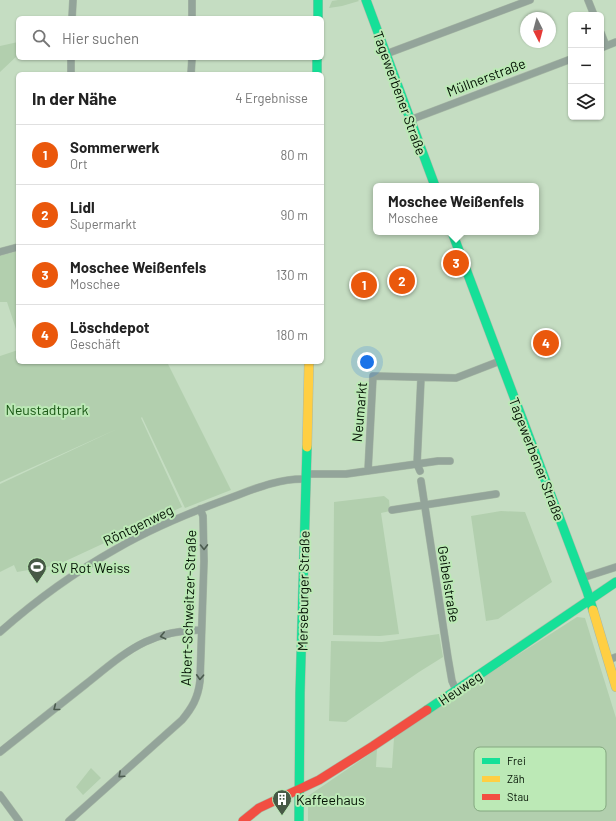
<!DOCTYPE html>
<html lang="de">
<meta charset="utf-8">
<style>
:root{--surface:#fff;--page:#f2f2f2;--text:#222;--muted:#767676;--line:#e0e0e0;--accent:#ea580c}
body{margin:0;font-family:Barlow,sans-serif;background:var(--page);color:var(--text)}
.controls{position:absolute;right:12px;top:12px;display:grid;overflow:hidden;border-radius:6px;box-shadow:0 1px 3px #0004}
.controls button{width:36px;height:36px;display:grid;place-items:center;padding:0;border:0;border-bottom:1px solid var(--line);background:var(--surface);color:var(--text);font:20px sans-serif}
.compass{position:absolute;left:520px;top:12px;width:36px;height:36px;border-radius:50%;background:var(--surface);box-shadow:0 1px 3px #0004;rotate:174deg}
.you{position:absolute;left:367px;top:362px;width:14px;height:14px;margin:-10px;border:3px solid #fff;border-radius:50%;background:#1a73e8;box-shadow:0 0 0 6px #1a73e833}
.badge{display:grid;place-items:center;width:26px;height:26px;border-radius:50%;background:var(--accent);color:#fff;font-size:13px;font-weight:700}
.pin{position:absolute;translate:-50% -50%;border:2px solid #fff;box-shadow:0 1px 4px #0006}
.popup{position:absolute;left:373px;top:183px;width:166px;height:52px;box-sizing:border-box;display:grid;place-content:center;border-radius:6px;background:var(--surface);filter:drop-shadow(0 1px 3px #0005);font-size:13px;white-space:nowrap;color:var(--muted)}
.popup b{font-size:15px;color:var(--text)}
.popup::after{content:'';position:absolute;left:50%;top:100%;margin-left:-8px;border:8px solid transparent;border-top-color:var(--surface)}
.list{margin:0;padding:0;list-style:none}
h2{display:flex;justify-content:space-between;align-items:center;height:52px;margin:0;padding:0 16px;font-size:17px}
h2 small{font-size:13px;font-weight:400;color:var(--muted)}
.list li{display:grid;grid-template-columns:26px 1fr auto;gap:12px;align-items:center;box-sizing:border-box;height:60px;padding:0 16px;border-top:1px solid var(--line)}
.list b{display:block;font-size:15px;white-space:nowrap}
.list p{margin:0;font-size:13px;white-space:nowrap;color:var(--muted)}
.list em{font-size:13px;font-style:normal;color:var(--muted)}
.icon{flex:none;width:22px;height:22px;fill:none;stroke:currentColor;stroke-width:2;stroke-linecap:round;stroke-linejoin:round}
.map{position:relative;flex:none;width:616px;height:821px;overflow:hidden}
.search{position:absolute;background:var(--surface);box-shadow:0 1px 3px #0004;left:16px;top:16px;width:308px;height:44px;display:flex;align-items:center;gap:10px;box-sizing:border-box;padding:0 14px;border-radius:6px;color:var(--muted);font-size:15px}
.panel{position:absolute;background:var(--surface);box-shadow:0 1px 3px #0004;left:16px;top:72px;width:308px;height:292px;border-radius:6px}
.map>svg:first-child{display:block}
</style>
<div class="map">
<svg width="616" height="821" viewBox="0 0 616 821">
<rect width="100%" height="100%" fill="#c5ddc2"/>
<path fill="#b2cfae" d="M338,0H358L359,1L342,6L329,8L332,1Z
M18,42V55L0,72V46Z
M18,251V335L7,302H0V256Z
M18,350V362H167L231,490L185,508L142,417L141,418L182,507L57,565L17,572L14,565L0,572V484L117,429L0,482V356Z
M384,496L389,500L390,511L381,513L399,634L380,636L333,635L334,502Z
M501,511L525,512L552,582L498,619L486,621L471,516Z
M577,617L585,618L616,718V821H308V796L377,749L376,767L392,768L394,738L437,707Z
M439,634L443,657L419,672L346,722L329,721L331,641L382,642Z
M91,768L101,778L83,795L76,787Z"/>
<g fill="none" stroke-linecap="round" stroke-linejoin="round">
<g stroke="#a8baa6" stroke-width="8">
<path id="street" d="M588,0L594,15
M72,18L73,0
M192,18V0
M601,33L606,46
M601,48L616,42
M386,54L530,0
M71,74V58
M191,74L192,58
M410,120L571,59
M0,252L18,247
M368,471L373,376L456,378L500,361
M420,471L417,464L421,378
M306,474H346L438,461H450
M421,481L448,658L452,681L456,690
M392,510L496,494
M582,578L616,567
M0,632C35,601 75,572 116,549C152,528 191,512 230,498C254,489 279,478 306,479
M608,660L616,657
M0,752C29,729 57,707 86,684C105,669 124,652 145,642C162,634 183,630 201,630
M0,795L19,821
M69,821L182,720C192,708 198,698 200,681L204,561L203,516L200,509"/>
</g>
<g stroke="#a8baa6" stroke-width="10">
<path id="fast" d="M318,0V18
M366,0L435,186
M317,58V74
M452,232L587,591L593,610
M427,710L616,582
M299,821L300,693L307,447"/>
</g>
<g stroke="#a8baa6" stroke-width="10">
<path id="slow" d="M307,447L309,362
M593,610L616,687"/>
</g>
<g stroke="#a8baa6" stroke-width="10">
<path id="jam" d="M243,821L259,808L319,780L373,746L427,710"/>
</g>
<use href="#street" stroke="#93a49a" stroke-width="7"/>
<use href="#fast" stroke="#16e098" stroke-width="9"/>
<use href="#slow" stroke="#ffcf43" stroke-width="9"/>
<use href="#jam" stroke="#f24e42" stroke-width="9"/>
</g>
<defs><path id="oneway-chevron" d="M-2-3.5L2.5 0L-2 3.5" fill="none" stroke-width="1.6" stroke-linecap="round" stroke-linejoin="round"/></defs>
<g stroke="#4b5b4e">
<use href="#oneway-chevron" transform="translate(204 547) rotate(89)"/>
<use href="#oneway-chevron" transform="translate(163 636) rotate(167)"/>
<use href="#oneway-chevron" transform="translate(200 677) rotate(93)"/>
<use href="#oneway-chevron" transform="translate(56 708) rotate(142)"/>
<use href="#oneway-chevron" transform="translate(121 775) rotate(138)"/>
</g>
<defs>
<g id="stadium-pin" transform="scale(1)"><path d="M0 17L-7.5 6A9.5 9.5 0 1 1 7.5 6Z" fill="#475946" stroke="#bce9b6"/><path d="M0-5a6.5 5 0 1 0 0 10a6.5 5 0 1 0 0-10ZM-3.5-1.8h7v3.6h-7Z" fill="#fff"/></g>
<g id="building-pin" transform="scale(1)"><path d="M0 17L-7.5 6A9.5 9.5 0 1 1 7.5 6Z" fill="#475946" stroke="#bce9b6"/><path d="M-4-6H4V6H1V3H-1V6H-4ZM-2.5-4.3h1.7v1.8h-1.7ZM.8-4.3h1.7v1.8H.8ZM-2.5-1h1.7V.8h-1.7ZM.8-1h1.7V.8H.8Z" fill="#fff"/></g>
</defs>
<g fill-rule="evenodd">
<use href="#stadium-pin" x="37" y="567"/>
<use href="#building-pin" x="282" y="799"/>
</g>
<g text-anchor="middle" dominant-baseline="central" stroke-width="4" stroke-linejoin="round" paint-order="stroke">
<g font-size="14" fill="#031203" stroke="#bce9b6">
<text transform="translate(486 77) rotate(-21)">Müllnerstraße</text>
<text transform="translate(400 93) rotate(70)">Tagewerbener Straße</text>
<text transform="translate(359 412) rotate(-85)">Neumarkt</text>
<text transform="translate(537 459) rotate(69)">Tagewerbener Straße</text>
<text transform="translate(138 525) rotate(-26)">Röntgenweg</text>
<text transform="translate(449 584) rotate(81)">Geibelstraße</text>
<text transform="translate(303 591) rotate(-89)">Merseburger Straße</text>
<text transform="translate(188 608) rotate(-88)">Albert-Schweitzer-Straße</text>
<text transform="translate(460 688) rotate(-34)">Heuweg</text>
</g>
<g font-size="14" fill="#185613" stroke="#bce9b6">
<text x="47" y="409">Neustadtpark</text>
</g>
<g font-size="14" fill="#031203" stroke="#bce9b6" text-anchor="start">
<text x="51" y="567">SV Rot Weiss</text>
<text x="296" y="799">Kaffeehaus</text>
</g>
</g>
<rect x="474" y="747" width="132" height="64" rx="6" fill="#bce9b6" stroke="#84a880" stroke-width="1"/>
<rect x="482" y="758" width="18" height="6" fill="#16e098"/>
<rect x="482" y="776" width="18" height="6" fill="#ffcf43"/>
<rect x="482" y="794" width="18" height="6" fill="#f24e42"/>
<g font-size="11" fill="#031203">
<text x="507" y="765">Frei</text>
<text x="507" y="783">Zäh</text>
<text x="507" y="801">Stau</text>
</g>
</svg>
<div class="controls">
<button>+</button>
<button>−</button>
<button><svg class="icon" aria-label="layers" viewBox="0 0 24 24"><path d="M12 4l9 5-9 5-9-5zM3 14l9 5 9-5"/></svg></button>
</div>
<svg class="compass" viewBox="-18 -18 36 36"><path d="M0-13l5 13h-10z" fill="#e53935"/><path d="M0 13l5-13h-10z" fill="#767676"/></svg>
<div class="you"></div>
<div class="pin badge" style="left:364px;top:285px">1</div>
<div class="pin badge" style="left:402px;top:281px">2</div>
<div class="pin badge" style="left:456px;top:263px">3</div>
<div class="popup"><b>Moschee Weißenfels</b>Moschee</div>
<div class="pin badge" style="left:546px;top:343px">4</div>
<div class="search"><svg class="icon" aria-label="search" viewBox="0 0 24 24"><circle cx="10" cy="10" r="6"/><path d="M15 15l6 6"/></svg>Hier suchen</div>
<section class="panel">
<h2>In der Nähe<small>4 Ergebnisse</small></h2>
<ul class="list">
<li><span class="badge">1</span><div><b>Sommerwerk</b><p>Ort</p></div><em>80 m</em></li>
<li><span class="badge">2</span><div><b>Lidl</b><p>Supermarkt</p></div><em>90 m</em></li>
<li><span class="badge">3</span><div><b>Moschee Weißenfels</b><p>Moschee</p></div><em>130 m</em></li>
<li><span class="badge">4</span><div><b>Löschdepot</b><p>Geschäft</p></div><em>180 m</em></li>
</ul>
</section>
</div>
